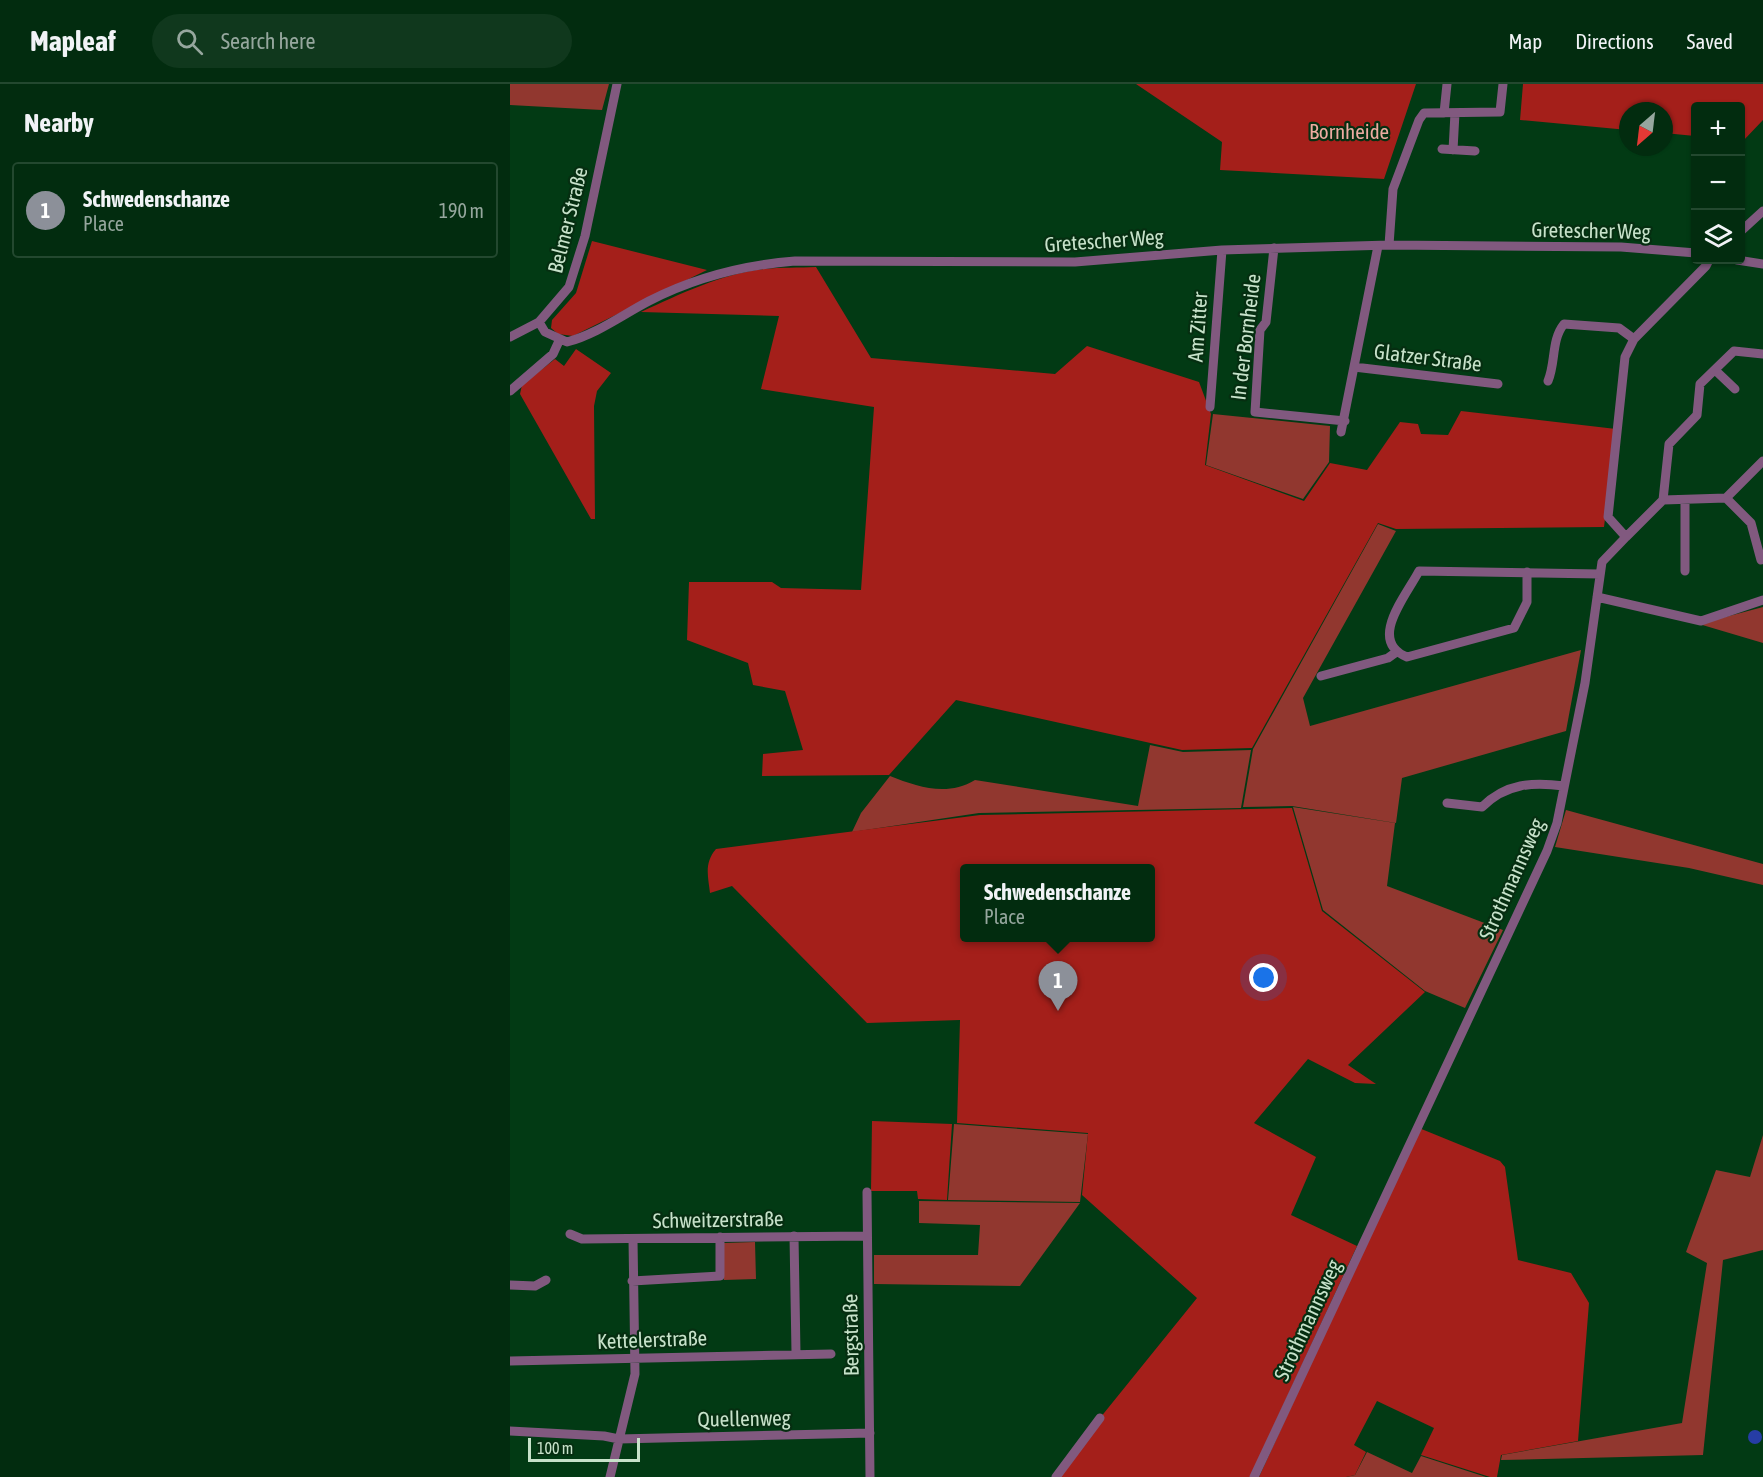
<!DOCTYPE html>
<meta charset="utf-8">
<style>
:root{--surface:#022c0f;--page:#10381d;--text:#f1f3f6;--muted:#96a79e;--line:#23482f;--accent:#8c9099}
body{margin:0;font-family:"Asap Condensed",sans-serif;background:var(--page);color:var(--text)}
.controls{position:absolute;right:18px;top:18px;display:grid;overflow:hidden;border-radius:6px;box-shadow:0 2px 4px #0004}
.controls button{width:54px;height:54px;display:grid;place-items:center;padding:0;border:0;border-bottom:2px solid var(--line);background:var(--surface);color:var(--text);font:30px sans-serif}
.compass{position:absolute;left:1109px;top:18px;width:54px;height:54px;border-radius:50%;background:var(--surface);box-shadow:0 2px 4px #0004;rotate:208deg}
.scale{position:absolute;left:18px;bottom:15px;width:112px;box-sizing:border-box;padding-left:6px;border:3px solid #c7e2ca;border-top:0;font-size:16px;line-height:21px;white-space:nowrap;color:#c7e2ca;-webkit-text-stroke:4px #062e11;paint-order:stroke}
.you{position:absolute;left:754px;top:894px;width:21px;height:21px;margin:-15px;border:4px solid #fff;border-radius:50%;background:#1a73e8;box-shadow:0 0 0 9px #1a73e833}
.badge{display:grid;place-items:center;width:39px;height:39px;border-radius:50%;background:var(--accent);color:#fff;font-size:20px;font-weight:700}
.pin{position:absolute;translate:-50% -50px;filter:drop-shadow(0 2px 3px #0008)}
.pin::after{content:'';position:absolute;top:32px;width:21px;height:18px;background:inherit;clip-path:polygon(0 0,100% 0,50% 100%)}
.popup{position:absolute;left:450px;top:780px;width:195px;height:78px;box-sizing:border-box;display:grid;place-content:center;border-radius:6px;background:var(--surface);filter:drop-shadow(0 2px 4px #0005);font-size:20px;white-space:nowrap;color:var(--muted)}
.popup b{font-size:22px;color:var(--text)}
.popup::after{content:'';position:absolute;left:50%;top:100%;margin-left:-12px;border:12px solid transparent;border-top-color:var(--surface)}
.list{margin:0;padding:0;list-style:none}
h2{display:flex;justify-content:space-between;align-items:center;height:78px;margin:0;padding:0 24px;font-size:26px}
h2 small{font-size:20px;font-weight:400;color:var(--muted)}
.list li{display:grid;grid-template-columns:39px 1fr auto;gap:18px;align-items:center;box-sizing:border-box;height:96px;margin:0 12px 12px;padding:0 12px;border:2px solid var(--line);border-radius:6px}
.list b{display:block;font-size:22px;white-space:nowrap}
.list p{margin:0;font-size:20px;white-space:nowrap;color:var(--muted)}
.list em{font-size:20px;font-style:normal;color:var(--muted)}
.icon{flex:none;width:33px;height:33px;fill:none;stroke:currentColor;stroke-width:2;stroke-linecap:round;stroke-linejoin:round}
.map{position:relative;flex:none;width:1253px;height:1393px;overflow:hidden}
header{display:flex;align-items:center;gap:36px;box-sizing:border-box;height:84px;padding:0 30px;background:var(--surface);border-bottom:2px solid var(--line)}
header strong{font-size:28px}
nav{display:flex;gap:33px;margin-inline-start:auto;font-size:21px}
.search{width:420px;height:54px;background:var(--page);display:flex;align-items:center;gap:15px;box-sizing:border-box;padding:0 21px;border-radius:33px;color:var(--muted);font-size:22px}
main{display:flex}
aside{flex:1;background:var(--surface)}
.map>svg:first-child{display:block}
</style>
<header>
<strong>Mapleaf</strong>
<div class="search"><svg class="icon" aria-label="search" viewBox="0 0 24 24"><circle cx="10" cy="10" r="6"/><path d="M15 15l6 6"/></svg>Search here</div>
<nav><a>Map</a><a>Directions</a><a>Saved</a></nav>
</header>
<main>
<aside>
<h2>Nearby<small></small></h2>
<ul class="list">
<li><span class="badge">1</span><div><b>Schwedenschanze</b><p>Place</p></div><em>190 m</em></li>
</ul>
</aside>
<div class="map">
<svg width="1253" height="1393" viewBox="0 0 1253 1393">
<rect width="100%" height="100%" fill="#023a14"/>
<path fill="#91372f" d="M0,0H99L92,26L0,21Z
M703,330L820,342L819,378L793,415L696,381Z
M868,440L886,447L793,614L800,642L1071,566L1056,647L892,694L886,739L782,722L733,723L743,665Z
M1253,523V559L1189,540Z
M640,661L673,668L741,666L731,724L469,729L342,748L351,729L380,692C408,703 437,713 465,696L628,722Z
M783,723L885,739L877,802L993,846L955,924L915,907L813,826Z
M1056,726L1253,780V801L1179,784L1045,763Z
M444,1040L578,1050L570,1118L438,1116Z
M1253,1051V1166L1213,1176L1193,1371L991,1376L992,1371L1172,1339L1197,1179L1176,1168L1206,1086L1240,1093Z
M409,1117L570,1119L510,1202L364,1200V1171H468L470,1141L409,1139Z
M245,1158L246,1195L214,1196V1159Z
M857,1368L902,1389L911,1372L976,1393H836L845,1391Z"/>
<path fill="#a41f1a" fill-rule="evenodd" d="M626,0H906L874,95L710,86L712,58Z
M1013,0H1253V36L1233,57L1231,56L1230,22H1186L1185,52L1154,49V27H1118V46L1010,36Z
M82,157L197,186L63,252L48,250L41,244L42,236L66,209Z
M306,183L361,274L545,290L577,262L689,298L701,330L695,381L794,417L820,379L857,386L890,338L908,340L911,350L938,351L951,327L1106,345L1094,443L886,445L868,439L742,664L672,666L446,616L379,691L252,692L253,670L293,666L275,607L243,601L238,579L177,556L179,498H262L271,504L351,506L364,323L251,305L269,232L131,228C170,210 211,190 254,185C271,183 289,184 306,183Z
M66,265L101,289L87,307L84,322L85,435H81L10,310L12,301L45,275L54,282Z
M782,724L812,827L915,908L838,981L866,1000L845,999L798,975L744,1039L806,1073L781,1131L847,1162L740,1393H546L590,1334L687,1214L572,1111L578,1049L447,1039L450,936L357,939L222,802L200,809C198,792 194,779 206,765L470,731ZM455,784H641V854H455Z
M362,1037L442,1040L437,1116L408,1115L407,1107H361Z
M909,1044L990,1077L995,1083L1008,1176L1061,1189L1079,1219L1068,1357L991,1371L987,1393H980L911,1371L924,1344L867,1317L844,1361L856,1368L845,1391L836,1393H749Z"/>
<path fill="#263da5" d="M1238 1353a7 7 0 1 1 14 0a7 7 0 1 1-14 0Z"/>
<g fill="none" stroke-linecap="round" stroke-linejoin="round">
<path stroke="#81597f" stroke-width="9" d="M934,29L937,0
M932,65L965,67
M943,66L945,29
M1230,148L1253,127
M879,161L883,105L909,36L914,29L990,28L993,0
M764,164L756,238L750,246L745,328L835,337
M1227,176L1253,180
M29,238L35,248L57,258C87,250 112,231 139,217C186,193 234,181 285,177L565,178L712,166L879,161L1111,163L1186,169
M0,253L29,238L59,203L75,152L107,0
M844,283L988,300
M1205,286L1225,305
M1038,297C1046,278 1041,256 1054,240L1109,244L1124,255
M0,307L43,270L49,257
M700,323L712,166
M831,348L868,162
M1216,414L1241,439L1251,476
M1153,416L1159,360L1187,331L1190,300L1224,267L1253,270
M1175,416V487
M1116,453L1153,416L1216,414L1253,377
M1017,488V518L1004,544L897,573C857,557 896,512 909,487L1090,490
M1087,513L1191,537L1253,516
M811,592L878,574L885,569
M937,719L972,723C996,699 1023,698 1054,702
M357,1108L360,1393
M60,1150L72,1155L357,1152
M284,1152L286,1269
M122,1197L210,1192V1153
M0,1201L25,1202L36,1196
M0,1277L321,1270
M0,1347L94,1352L109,1355L360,1349
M100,1393L125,1290L123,1155
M546,1393L590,1334
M744,1393L1037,767L1047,739L1075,599L1092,478L1116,453L1098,433L1115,273L1124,255L1196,182L1199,176"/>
</g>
<g text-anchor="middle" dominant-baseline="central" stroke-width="4.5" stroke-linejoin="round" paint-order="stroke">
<g font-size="21" fill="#edaba1" stroke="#062e11">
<text x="839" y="47">Bornheide</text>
</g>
<g font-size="21" fill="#c7e2ca" stroke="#062e11">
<text transform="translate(57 136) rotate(-76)">Belmer Straße</text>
<text transform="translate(1081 146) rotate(1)">Gretescher Weg</text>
<text transform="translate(594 156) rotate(-4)">Gretescher Weg</text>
<text transform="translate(687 243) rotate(-86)">Am Zitter</text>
<text transform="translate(735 253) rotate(-83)">In der Bornheide</text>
<text transform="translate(918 273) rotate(7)">Glatzer Straße</text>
<text transform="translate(1001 795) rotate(-66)">Strothmannsweg</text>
<text transform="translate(208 1135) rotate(-1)">Schweitzerstraße</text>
<text transform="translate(797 1236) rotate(-65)">Strothmannsweg</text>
<text transform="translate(340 1251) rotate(-91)">Bergstraße</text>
<text transform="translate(142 1255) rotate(-2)">Kettelerstraße</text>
<text transform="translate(234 1334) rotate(-1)">Quellenweg</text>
</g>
</g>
</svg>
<div class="controls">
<button>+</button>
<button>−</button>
<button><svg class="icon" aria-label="layers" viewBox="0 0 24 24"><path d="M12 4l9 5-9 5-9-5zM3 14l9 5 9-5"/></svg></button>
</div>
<svg class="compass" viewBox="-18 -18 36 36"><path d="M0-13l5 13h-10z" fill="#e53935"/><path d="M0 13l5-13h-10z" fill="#96a79e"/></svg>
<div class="scale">100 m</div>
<div class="you"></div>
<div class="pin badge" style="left:548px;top:927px">1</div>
<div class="popup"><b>Schwedenschanze</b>Place</div>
</div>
</main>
